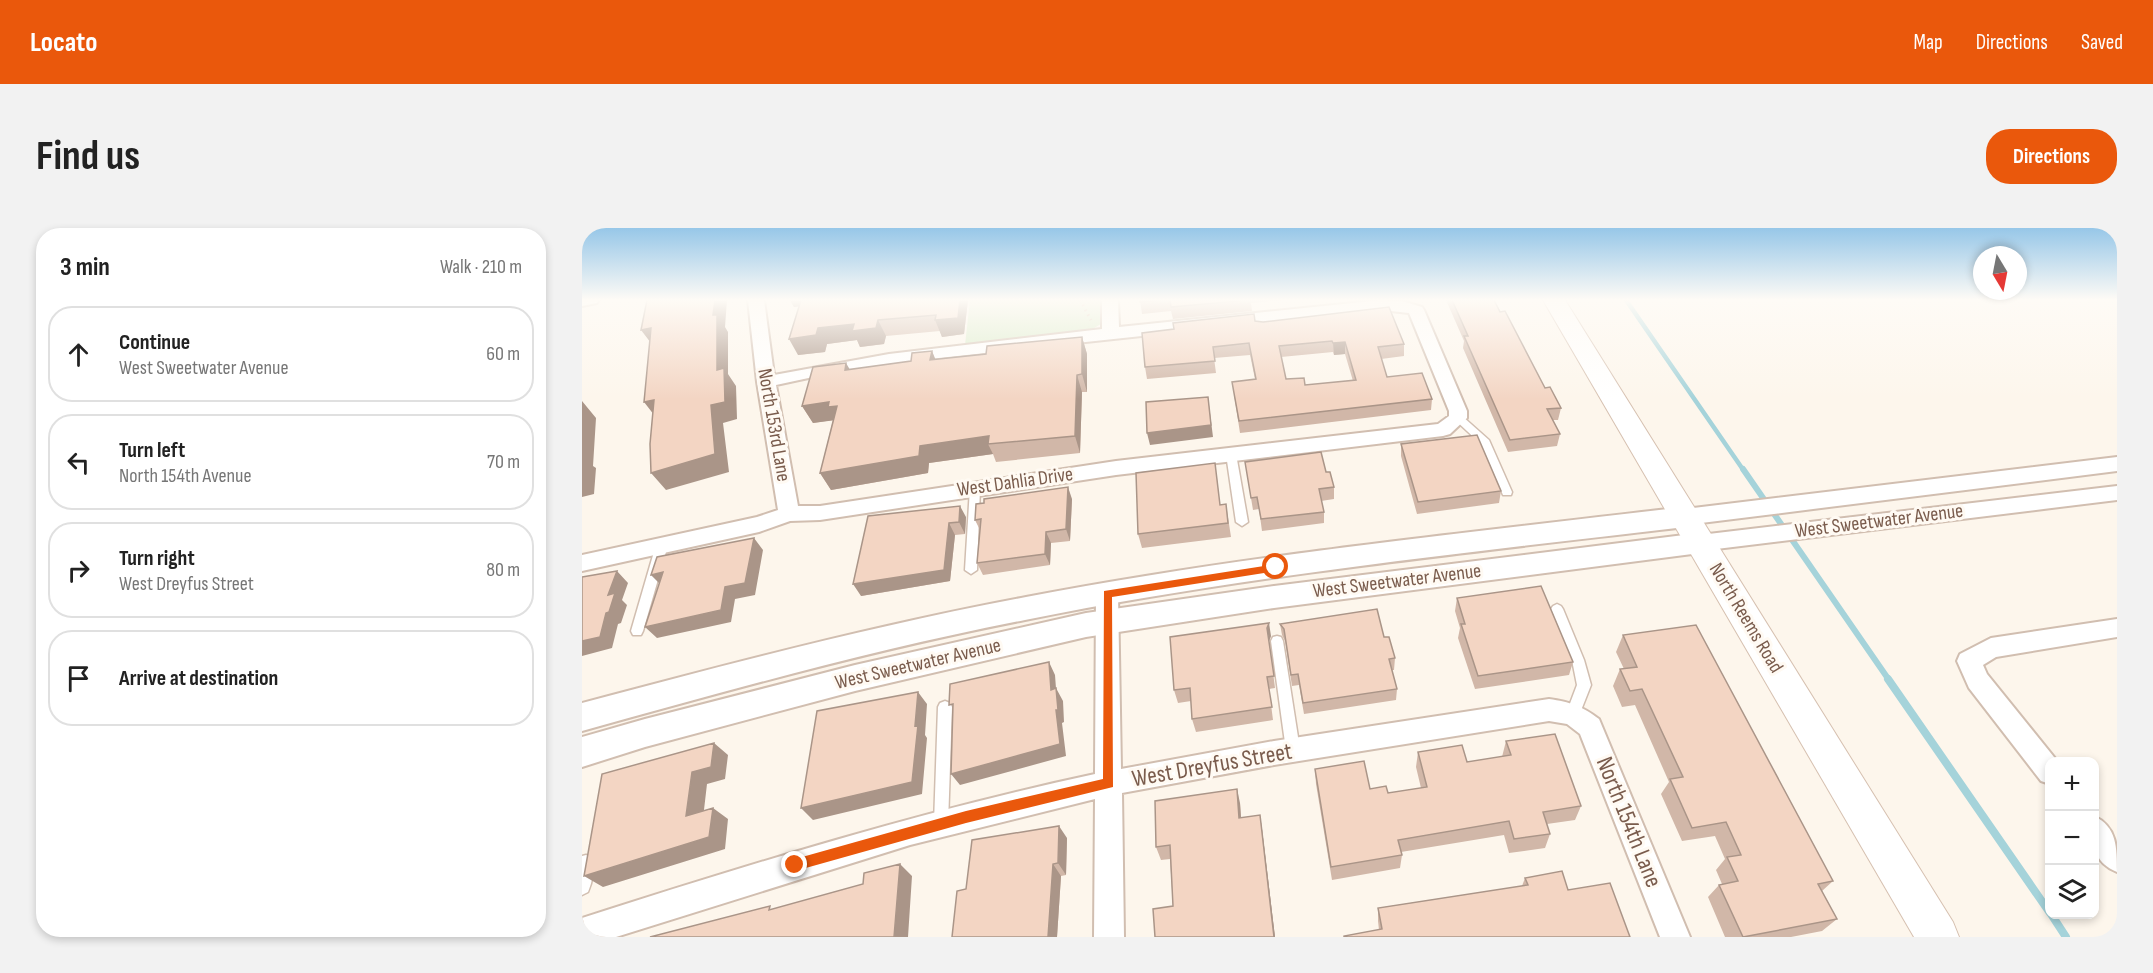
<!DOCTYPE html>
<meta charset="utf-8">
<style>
:root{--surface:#fff;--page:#f2f2f2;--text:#222;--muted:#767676;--line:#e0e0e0;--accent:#ea580c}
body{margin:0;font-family:"Sofia Sans Condensed",sans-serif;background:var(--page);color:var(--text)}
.controls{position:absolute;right:18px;bottom:18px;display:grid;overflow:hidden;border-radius:12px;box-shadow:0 3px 9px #0003}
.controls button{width:54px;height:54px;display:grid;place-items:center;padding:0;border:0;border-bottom:2px solid var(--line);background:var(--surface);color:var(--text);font:30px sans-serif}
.compass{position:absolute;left:1391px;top:18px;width:54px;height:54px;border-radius:50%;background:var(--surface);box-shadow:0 3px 9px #0003;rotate:170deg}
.stop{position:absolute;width:18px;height:18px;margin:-14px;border:4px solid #ea580c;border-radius:50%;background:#fff}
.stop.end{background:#ea580c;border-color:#fff;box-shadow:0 2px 6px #0008}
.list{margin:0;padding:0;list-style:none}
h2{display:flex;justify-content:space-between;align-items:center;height:78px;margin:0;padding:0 24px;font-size:26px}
h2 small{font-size:20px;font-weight:400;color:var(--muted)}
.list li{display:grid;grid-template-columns:39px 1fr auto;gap:18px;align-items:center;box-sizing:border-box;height:96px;margin:0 12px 12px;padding:0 12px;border:2px solid var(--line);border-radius:24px}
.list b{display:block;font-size:22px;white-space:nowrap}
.list p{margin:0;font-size:20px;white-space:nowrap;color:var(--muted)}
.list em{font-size:20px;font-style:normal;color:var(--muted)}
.icon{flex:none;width:33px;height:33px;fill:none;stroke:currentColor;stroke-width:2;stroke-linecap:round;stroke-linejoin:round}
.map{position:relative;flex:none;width:1535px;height:709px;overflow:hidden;border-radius:24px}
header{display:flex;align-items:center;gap:36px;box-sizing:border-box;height:84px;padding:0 30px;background:var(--accent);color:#fff}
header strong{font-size:28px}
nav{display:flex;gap:33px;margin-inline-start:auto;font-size:21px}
.intro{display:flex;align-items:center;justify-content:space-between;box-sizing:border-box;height:144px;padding:0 36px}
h1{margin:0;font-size:42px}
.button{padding:15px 27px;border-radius:24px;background:var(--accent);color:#fff;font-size:21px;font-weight:700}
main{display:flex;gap:36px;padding:0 36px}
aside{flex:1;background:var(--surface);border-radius:24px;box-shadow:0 3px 9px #0003}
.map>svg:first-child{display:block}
</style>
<header>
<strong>Locato</strong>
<nav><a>Map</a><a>Directions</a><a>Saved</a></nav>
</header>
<div class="intro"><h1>Find us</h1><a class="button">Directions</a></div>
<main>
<aside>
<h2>3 min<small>Walk · 210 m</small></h2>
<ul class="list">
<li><svg class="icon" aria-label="ahead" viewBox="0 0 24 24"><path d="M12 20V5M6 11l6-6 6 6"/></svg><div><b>Continue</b><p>West Sweetwater Avenue</p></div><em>60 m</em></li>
<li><svg class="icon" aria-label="left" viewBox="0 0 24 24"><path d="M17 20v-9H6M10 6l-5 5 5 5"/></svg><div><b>Turn left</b><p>North 154th Avenue</p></div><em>70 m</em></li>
<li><svg class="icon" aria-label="right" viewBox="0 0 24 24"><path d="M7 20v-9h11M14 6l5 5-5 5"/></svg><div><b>Turn right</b><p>West Dreyfus Street</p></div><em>80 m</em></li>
<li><svg class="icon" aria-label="arrive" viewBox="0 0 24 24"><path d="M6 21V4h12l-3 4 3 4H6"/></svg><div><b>Arrive at destination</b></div></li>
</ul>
</aside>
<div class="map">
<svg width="1535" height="709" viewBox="0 0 1535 709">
<rect width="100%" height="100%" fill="#fdf6ec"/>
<path fill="#d8ecc9" d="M388,72H521L522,94L509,102L383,117Z"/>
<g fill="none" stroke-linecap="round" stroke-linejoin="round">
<path stroke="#a5d3da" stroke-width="4.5" d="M1044,72L1162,243"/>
<path stroke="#a5d3da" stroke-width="6" d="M1161,241L1307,452"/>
<path stroke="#a5d3da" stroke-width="8" d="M1306,451L1468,685
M1469,686L1484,709"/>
<g stroke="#d1beb0" stroke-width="3">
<path id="service" d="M876,187L880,188L907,212L930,264L929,267H921L899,216L871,190Z
M649,222L654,226L666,294L660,298L654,294L644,226Z
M393,256L398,260L395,342L389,346L383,342L388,260Z
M80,313L86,317L61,403L59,407H51L49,403L74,317Z
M975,376L979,378L981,381L1002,432L1009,457L996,490L991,492L986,490L984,486L995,457L990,432L969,381L971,378Z
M695,408L699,409L701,413L718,522L716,526L711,528L706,526L704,522L689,413L691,409Z
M363,473L368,475L370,479L366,596L364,601L359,603L354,601L352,596L356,479L358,475Z
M4,627L9,629C14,638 10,655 6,664L0,667V628Z"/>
</g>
<g stroke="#d1beb0" stroke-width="4">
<path id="minor" d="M0,72H17L15,75L0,78Z
M166,72H182L192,147L307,126L520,101V72H536L537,99L800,72L820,73L840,79L842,82L885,183V190L868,206L861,208L534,247L238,292L208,293L177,304L0,343V327L175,289L196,282L175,154ZM800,82L827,85L867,183V188L856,196L534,233L238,278H216L194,157L245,146L338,132Z
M1535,229V243L1103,297L1096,294L1092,289L1096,284L1103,281Z
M1535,258V272L1118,323L1110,321L1107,315L1110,309L1118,307Z
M525,357L533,360L536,366L539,541L692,513L967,471C988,474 1000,478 1017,491L1108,709H1078L998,506L985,496L967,493L692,537L540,565L542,709H512L513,571L328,617L34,709H0V690C169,636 339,583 513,546L514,366L517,360Z
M1535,391V409L1414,429L1401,437L1405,446L1476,534H1468V556L1459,553L1387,460L1375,433L1378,426L1409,410Z
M1512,588C1535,599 1535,619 1535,644C1508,633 1512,613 1512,588Z"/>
</g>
<g stroke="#d1beb0" stroke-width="4">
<path id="tertiary" d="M1103,279L1112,282L1116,289L1112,296L1103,299C883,325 661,348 443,392C294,421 147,462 0,503V475C147,436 294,397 444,369C662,327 883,305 1103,279Z
M1118,305L1128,308L1132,315L1128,322L1118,325L692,380L504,409L273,463L63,519L0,539V509L63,491L273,437L504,385L692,358Z"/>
</g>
<g stroke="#d6c0b0" stroke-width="2">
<path id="secondary" d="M961,72H983L1371,694L1377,709H1332Z"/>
</g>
<path stroke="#d9b8a5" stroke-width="3" stroke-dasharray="1.5 4" stroke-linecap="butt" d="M498,72L509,92"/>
<use href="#service" fill="#fff" fill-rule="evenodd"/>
<use href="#minor" fill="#fff" fill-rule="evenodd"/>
<use href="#tertiary" fill="#fff" fill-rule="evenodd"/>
<use href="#secondary" fill="#fff" fill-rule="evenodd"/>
</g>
<path fill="#d1b7a8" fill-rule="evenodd" d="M208,72H386L382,106L360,109L358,103L304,108L302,116L278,119L275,112L245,116L243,124L216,127L217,78L212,79Z
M558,72H701L669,75L670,83L591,91L589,83L560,86Z
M864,72H912L963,160L979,180L976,192H970L978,206L975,218L926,224L881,120L882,113Z
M673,93L822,116V128L799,131L805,149L850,171L849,182L658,205L652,166L673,151L668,127L632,130L634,145L565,151L563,139ZM751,124L752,127L763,126L771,153L723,157L704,151L699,129Z
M500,109L505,126V164H500L498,225L414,234L411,226L347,235L346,245L249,262L238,245L251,192L231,195L220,178L268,142L329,133L350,123L353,132L404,126Z
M819,216L919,263L917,275L835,286L819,228Z
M744,244L752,259V271L739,273L742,284V295L680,303L677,281L671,282L665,246Z
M635,250L638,277L644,276L649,309L560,320L556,306Z
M490,271L488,313L469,315L468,337L401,347L395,335L398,302L393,292Z
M286,288L384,289L383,306L373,307L368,353L279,368Z
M875,370L991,434L987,447L893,461L876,410L878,400L873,383Z
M698,396L813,430L812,442H810L815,461L814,472L722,486L717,457L710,458L703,413L700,407Z
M1041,407L1251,653L1240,663L1255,691L1240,703L1209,709H1143L1126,669L1137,657L1140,656L1134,642L1143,631L1133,608L1100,613L1079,566L1087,554L1053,477L1040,479L1031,458L1038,441H1042L1034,424Z
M689,408L687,413L693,460L687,461L691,492L614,504L610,491L609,473L596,475L592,462Z
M924,513L999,578L993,592L965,596L968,606L963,620L927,625L922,607L819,624L820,627L818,640L750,652L734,556L733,541L788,561L806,565L839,560L834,539L836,524L885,534L920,529Z
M658,575L659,590L678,587L680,601L693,709L591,678L588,631L579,632L574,619Z
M485,610L484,647L479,648L475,709H370L384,661Z
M943,650L986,662L1048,709L797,702L796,693V680L940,658Z"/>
<path fill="#aa9588" d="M133,72H145L143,99L146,104V146L154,158L155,191L141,195L147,244L84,262L69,245L129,177L135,142L131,87Z
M208,72H226L227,77L212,79Z
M378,72H386L382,106L360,109L353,92Z
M296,92L304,108L302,116L278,119L275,112L245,116L243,124L216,127L207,111L236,100Z
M69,100L72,119L59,102Z
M500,109L505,126V164L500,146Z
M763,114V126L752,127L751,115Z
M350,123L357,140L348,132Z
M264,135L274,152L263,142Z
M495,147L500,164L498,225L493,208Z
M626,169L631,209L568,217L565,205Z
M72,172L76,192L62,174Z
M0,173L14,190L11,238L14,240L12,266L0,269Z
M247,174L255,178L254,192L231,195L220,178Z
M407,208L406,216L411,226L347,235L346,245L249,262L238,245L338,218Z
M486,259L490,271L488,313L484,301Z
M378,278L384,289L383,306L377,294Z
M367,295L373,307L368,353L279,368L271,356Z
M464,304L469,315L468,337L463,326Z
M172,310L181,322L173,367L153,371L149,394L75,410L63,399L143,359Z
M35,343L46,355L40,372L45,377L39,395L36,396L30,420L0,428V413L26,367Z
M81,344L80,358L69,347Z
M687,395L689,408L687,413L685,400Z
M467,434L473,447L475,474L469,462Z
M474,460L481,473L482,494L480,495L484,528L378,557L369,546L474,482Z
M336,464L345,476L343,507L345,510L340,566L231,592L219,580L333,498Z
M132,515L146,527L143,551L125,556L120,599L104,588L110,544Z
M655,561L658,575L660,604L657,590Z
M131,580L146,591L143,621L21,659L2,648Z
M678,587L680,601L693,709H692Z
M477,598L485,610L484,647L476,635Z
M318,636L330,648L326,709H312Z
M471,636L479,648L475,709H466Z"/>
<path fill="#f3d5c3" stroke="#aa9588" stroke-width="1.5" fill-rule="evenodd" d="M65,72H133L131,87H135V142L142,140L143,174L129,177L133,226L69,245L68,216L72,172L62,174L69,100L59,102Z
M219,72H378L376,90L353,92L354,87L296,92L294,100L270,103L272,96L236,100L234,107L207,111Z
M558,72H581L558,74Z
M588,72H667L589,79Z
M870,72H912L918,84L923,83L963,160L968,159L979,180L965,181L978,206L928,212L882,108H886Z
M807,79L822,116L796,119L805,149L840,145L850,171L657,193L650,154L674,151L667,115L631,119L633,133L563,139L560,105L592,101L591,95L672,86L673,93L681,94ZM750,113L751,115L763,114L774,152L723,157L722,150L704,151L697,118Z
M500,109V146L495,147L493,208L406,216L407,208L338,218L337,228L238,245L255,178L246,179L247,174L220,178L231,139L264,135L263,142L329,133L330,125L350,123L348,132L404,126L405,118Z
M626,169L629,197L565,205L564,174Z
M895,207L919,263L836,274L819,216Z
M739,224L744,244H748L752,259L737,261L742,284L679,291L675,269L669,270L663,234Z
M633,235L638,277L644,276L646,295L556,306L554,245Z
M486,259L484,301L464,304L463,326L395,335L399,291L393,292L394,276L402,275V271Z
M378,278L377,294L367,295L362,342L271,356L286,288Z
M172,310L163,355L143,359L139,382L63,399L81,344L69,347L75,329Z
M35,343L26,367L33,365L27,384L24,385L18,409L0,413V349Z
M959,358L991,434L896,448L879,396H883L875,370Z
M795,381L802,409H807L813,430L807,431L815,461L721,475L716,446L709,447L702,401L698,396Z
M687,395L685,400L692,448L685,449L690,479L610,491L608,460L592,462L588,409Z
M1114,397L1251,653L1236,656L1255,691L1161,709L1137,657L1156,653L1145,629L1159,627L1144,594L1110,600L1088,551L1101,549L1060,461L1048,463L1038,441L1055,439L1041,407Z
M467,434L469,462L474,460L476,482H474L478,516L369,546L371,476L367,477L368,456Z
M336,464L333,498L336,497L330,554L219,580L235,483Z
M973,506L999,578L961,584L968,606L932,611L927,593L816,612L820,627L749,639L733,541L782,533L788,561L804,558L806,565L845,559L836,524L880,517L885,534L929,527L924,513Z
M132,515L129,539L110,544L104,588L131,580L127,609L2,648L20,546Z
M655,561L657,590L678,587L692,709H573L571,681L591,678L588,617L574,619L573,573Z
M477,598L476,635L471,636L466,709H370L375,663L384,661L390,612Z
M318,636L312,709H68L188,678L187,682L281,656L282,645Z
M980,643L986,662L1028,655L1048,709H762V708L800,701L796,680L946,657L943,650Z"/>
<linearGradient id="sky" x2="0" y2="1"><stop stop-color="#97c7e8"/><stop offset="0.42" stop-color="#fefbf6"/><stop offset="1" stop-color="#fefbf6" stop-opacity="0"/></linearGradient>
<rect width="1535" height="171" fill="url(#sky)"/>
<path fill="#ea580c" d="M694,336L698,339L694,343L530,369L531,559L384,595L213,643L208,641L207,637L208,633L213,631L384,583L521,551L522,363Z"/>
<g text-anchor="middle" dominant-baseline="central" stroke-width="6" stroke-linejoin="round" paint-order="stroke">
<g font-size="20" fill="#7a5c4d" stroke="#fffaf3">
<text transform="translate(192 197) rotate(80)">North 153rd Lane</text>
<text transform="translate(433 254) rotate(-8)">West Dahlia Drive</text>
<text transform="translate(1297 293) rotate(-7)">West Sweetwater Avenue</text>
<text transform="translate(815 353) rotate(-7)">West Sweetwater Avenue</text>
<text transform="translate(1164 390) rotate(59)">North Reems Road</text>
<text transform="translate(336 436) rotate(-13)">West Sweetwater Avenue</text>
</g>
<g font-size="24" fill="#7a5c4d" stroke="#fffaf3">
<text transform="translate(630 537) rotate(-10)">West Dreyfus Street</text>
<text transform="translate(1047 594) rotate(68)">North 154th Lane</text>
</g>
</g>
</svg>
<div class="controls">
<button>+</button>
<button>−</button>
<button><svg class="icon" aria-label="layers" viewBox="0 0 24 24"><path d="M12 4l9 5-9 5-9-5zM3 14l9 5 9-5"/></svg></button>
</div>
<svg class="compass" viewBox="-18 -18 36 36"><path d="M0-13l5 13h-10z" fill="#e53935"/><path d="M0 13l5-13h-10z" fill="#767676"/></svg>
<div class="stop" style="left:694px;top:339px"></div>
<div class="stop end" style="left:213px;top:637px"></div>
</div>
</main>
